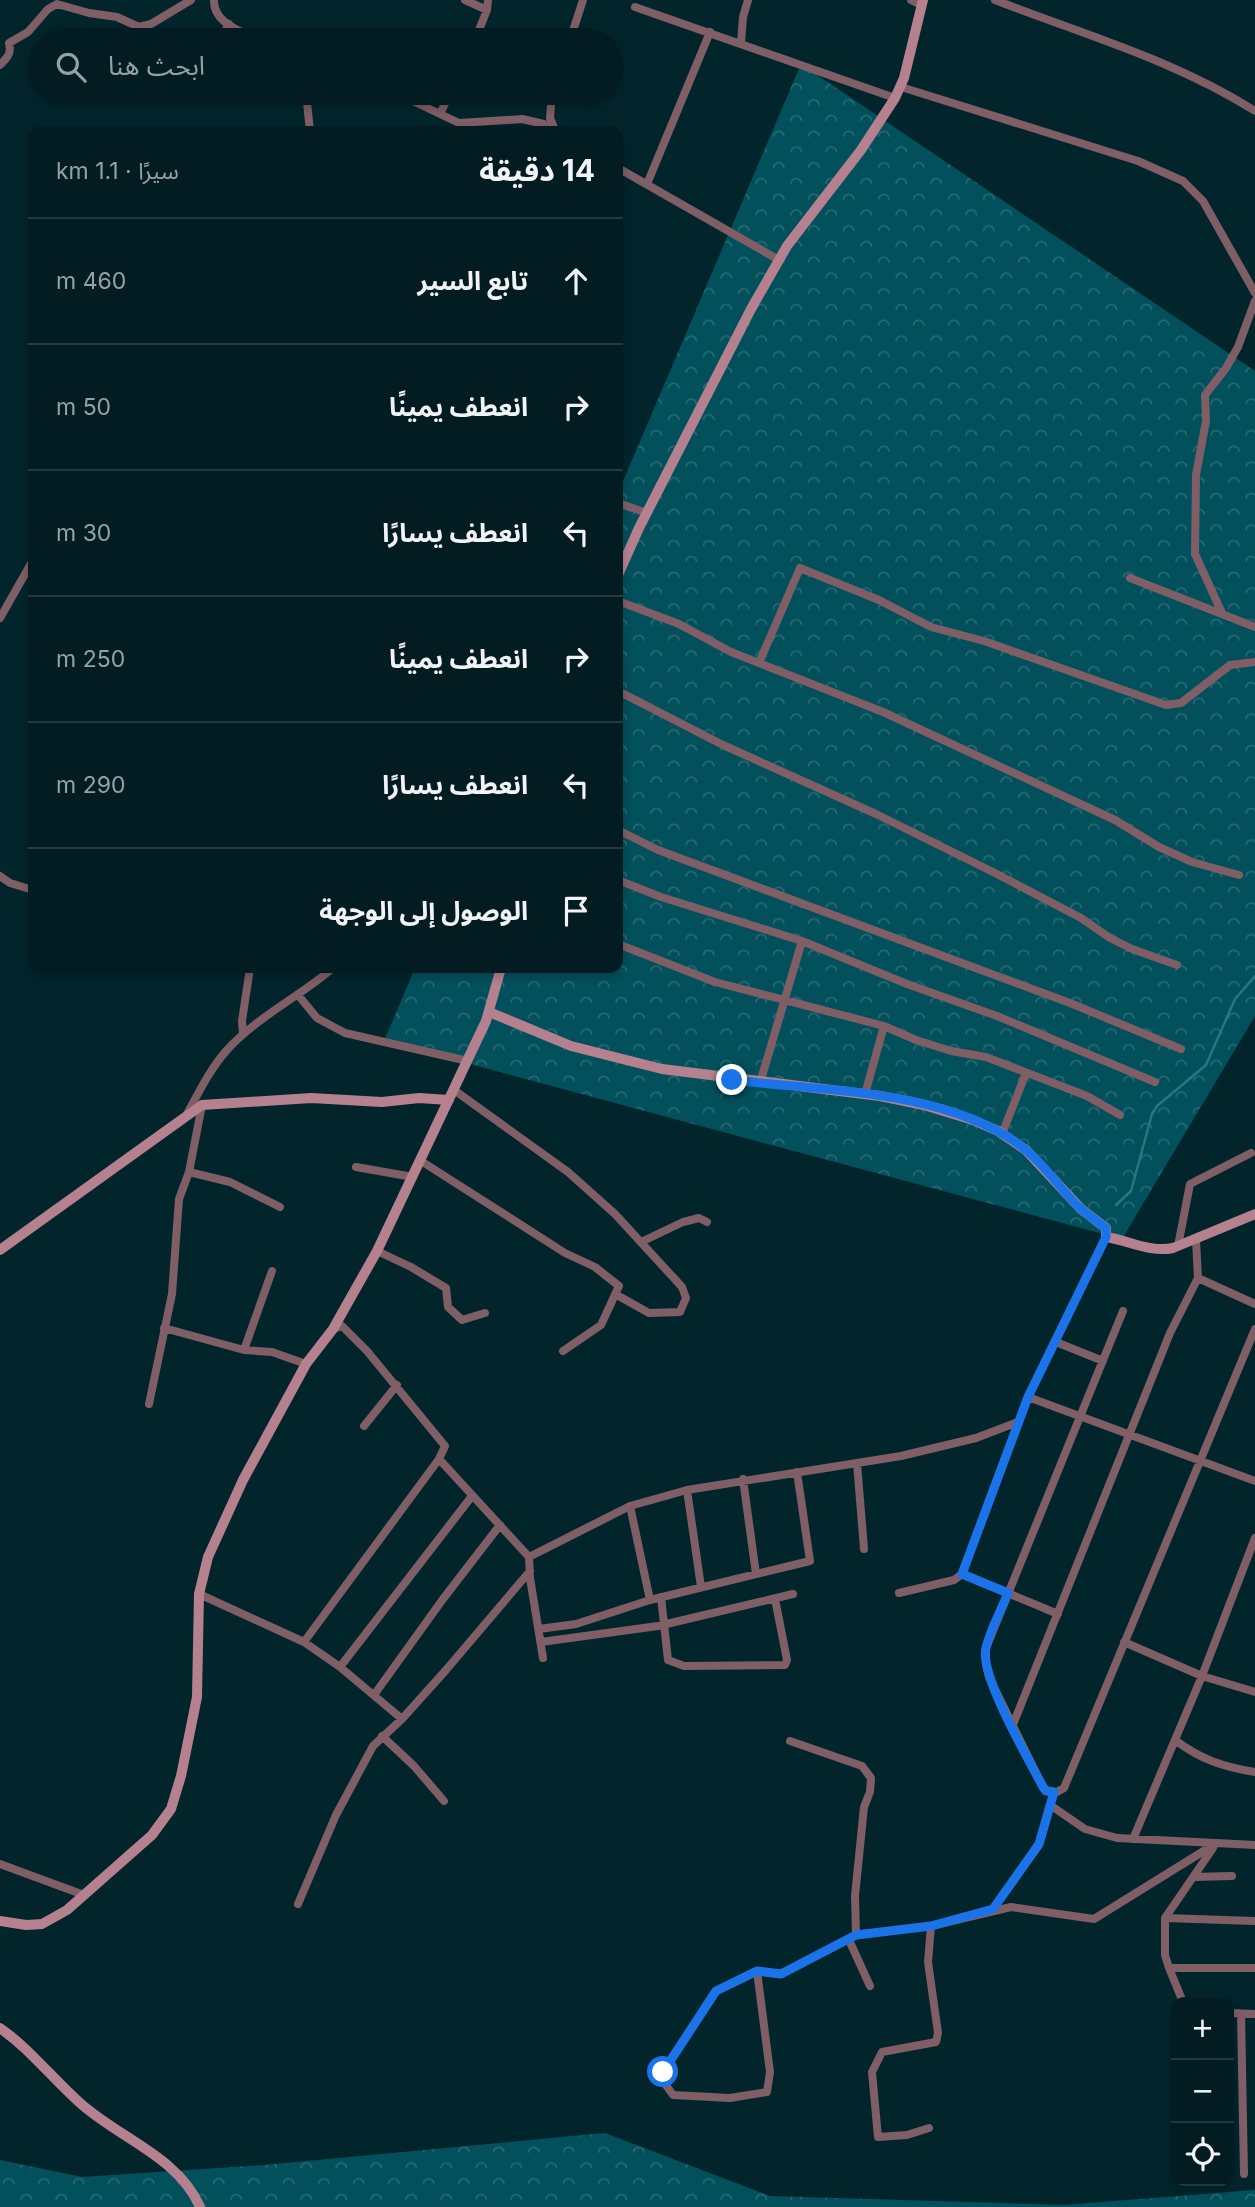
<!DOCTYPE html>
<html lang="ar">
<meta charset="utf-8">
<style>
:root{--surface:#021c21;--page:#0c252a;--text:#f1f3f6;--muted:#96a1a5;--line:#233a3f}
body{margin:0;font-family:Inter,"Noto Sans Arabic",sans-serif;background:var(--page);color:var(--text);direction:rtl}
.controls{position:absolute;right:21px;bottom:21px;display:grid;overflow:hidden;border-radius:14px;box-shadow:0 4px 10px #0003}
.controls button{width:63px;height:63px;display:grid;place-items:center;padding:0;border:0;border-bottom:2px solid var(--line);background:var(--surface);color:var(--text);font:35px sans-serif}
.stop{position:absolute;width:21px;height:21px;margin:-16px;border:5px solid #1a73e8;border-radius:50%;background:#fff}
.stop.end{background:#1a73e8;border-color:#fff;box-shadow:0 2px 7px #0008}
.list{margin:0;padding:0;list-style:none}
h2{display:flex;justify-content:space-between;align-items:center;height:91px;margin:0;padding:0 28px;font-size:30px}
h2 small{font-size:23px;font-weight:400;color:var(--muted)}
.list li{display:grid;grid-template-columns:46px 1fr auto;gap:21px;align-items:center;box-sizing:border-box;height:126px;padding:0 28px;border-top:2px solid var(--line)}
.list b{display:block;font-size:26px;white-space:nowrap}
.list em{font-size:23px;font-style:normal;color:var(--muted)}
.icon{flex:none;width:38px;height:38px;fill:none;stroke:currentColor;stroke-width:2;stroke-linecap:round;stroke-linejoin:round}
.map{position:relative;flex:none;width:1255px;height:2207px;overflow:hidden;direction:ltr}
.search{position:absolute;background:var(--surface);box-shadow:0 4px 10px #0003;left:28px;top:28px;width:595px;height:77px;display:flex;align-items:center;gap:18px;box-sizing:border-box;padding:0 24px;border-radius:38px;color:var(--muted);font-size:26px}
.panel{position:absolute;background:var(--surface);box-shadow:0 4px 10px #0003;left:28px;top:126px;width:595px;height:847px;border-radius:14px;direction:rtl}
.map>svg:first-child{display:block}
</style>
<div class="map">
<svg width="1255" height="2207" viewBox="0 0 1255 2207">
<defs>
<pattern id="forest-crowns" width="20" height="18" patternUnits="userSpaceOnUse" patternTransform="scale(1.75)"><rect width="20" height="18" fill="#02505c"/><path d="M2 6a3 3 0 1 1 6 0M12 15a3 3 0 1 1 6 0" fill="none" stroke="#266973"/></pattern>
</defs>
<rect width="100%" height="100%" fill="#02252c"/>
<path fill="url(#forest-crowns)" d="M801,64L1255,371V1016L1122,1239L384,1041L415,968H618V493Z
M605,2133L770,2196L1064,2205L1255,2190V2207H0V2160L82,2177L264,2165Z"/>
<g fill="none" stroke-linecap="round" stroke-linejoin="round">
<path stroke="#257786" stroke-width="2.5" d="M1116,1205L1131,1191L1152,1114L1157,1106L1206,1065L1235,999L1255,976"/>
<path stroke="#805e66" stroke-width="8" d="M214,0C213,23 241,31 258,40
M465,0L487,10
M911,0L922,5
M995,0C1082,34 1175,60 1255,111
M635,7L895,98
M220,40L229,24
M475,40L487,10L488,0
M570,40L583,0
M741,43L743,17L748,0
M0,65C7,58 12,53 9,43L28,32L48,9L57,4L89,13L117,17L139,27L151,24L191,0
M901,87L1138,161L1183,181L1203,201L1255,293
M306,93L310,131
M396,93L459,123L522,119L544,124L554,131
M552,93L550,118L555,130
M440,114L450,93
M618,168L779,260
M647,184L710,32
M618,503L647,513
M1130,578L1255,627
M618,601L679,624L731,652L883,712L1115,820L1159,847L1192,862L1239,875
M1222,613L1195,554L1196,475L1206,421L1205,395L1226,368L1238,347L1255,301
M0,618L33,560
M759,663L800,568L879,600L931,627L984,641L1166,705L1181,703L1230,665L1255,662
M618,691L723,745L876,814L993,872L1081,918L1110,938L1132,949L1177,965
M618,830L658,850L1070,1003L1181,1049
M0,876L10,883L33,890
M618,880L661,897L802,941L907,984L997,1016L1155,1082
M618,944L715,982L884,1026L916,1040L951,1051L986,1057L1087,1096L1120,1115
M298,995L317,1018L345,1033L468,1061
M243,1034L242,1021L250,968
M760,1083L802,941
M454,1090L568,1172L615,1214L682,1287L686,1298L680,1312L649,1313L615,1294
M865,1094L884,1026
M187,1114C199,1092 210,1069 227,1050C257,1017 299,997 333,968
M1002,1134L1026,1073
M421,1161L565,1253L595,1267L619,1286L601,1325L563,1351
M356,1167L413,1177
M189,1172L230,1182L280,1207
M641,1242L683,1222L699,1218L707,1222
M1178,1246L1190,1184L1251,1153
M377,1251L411,1267L446,1288L448,1307L462,1320L485,1313
M1198,1278L1255,1304
M1123,1311L986,1648V1664L989,1677L1043,1787L1049,1792H1057L1064,1788L1255,1329
M164,1328L244,1350L272,1352L306,1364
M333,1329L342,1326L367,1351L445,1446L439,1459L529,1557L530,1578L543,1658
M1056,1342L1103,1361
M244,1350L272,1271
M1028,1397L1255,1481
M149,1404L172,1294L179,1199L189,1172L202,1105
M364,1426L397,1385
M857,1463L864,1549
M743,1479L756,1574
M687,1490L701,1587
M630,1506L650,1600
M529,1557L630,1506L687,1490L901,1456L976,1438L1018,1422
M962,1574L1058,1614
M899,1593L954,1580L962,1574L1028,1397L1106,1237
M199,1594L304,1642L340,1667L402,1719
M661,1597L668,1660L684,1666L785,1665L787,1660L775,1599
M539,1629L576,1624L650,1600L810,1561L797,1472
M304,1642L439,1459
M541,1642L658,1626L793,1594
M1124,1642L1202,1676L1255,1692
M340,1667L472,1496
M374,1695L443,1599L500,1525
M1012,1727L1170,1333L1198,1278L1196,1240
M382,1736L414,1766L444,1801
M1175,1740C1200,1759 1223,1767 1255,1772
M790,1741L862,1766L871,1778L870,1792L864,1807L855,1896L856,1935
M1050,1805L1085,1829L1117,1838L1255,1845
M1133,1839L1202,1676L1255,1538
M1213,1848L1165,1918V1955L1169,1968H1255
M0,1864L84,1895
M1194,1877L1232,1876
M298,1904L336,1815L373,1746L402,1719L446,1670L530,1571
M993,1909L1039,1845L1051,1803
M1165,1918L1255,1921
M849,1940L870,1986
M1169,1968L1183,2002
M757,1971L770,2072L767,2092L730,2098L673,2095L663,2081V2072L716,1991L757,1971L781,1974L856,1935L931,1926L1011,1907L1094,1919L1215,1844
M1229,2013L1255,2014
M1241,2014L1244,2174
M929,2128L907,2135L878,2137L872,2072L882,2052L936,2042L938,2033L928,1962L931,1926"/>
<path stroke="#b6818e" stroke-width="10" d="M618,575L639,528L751,309L787,246L861,150L895,98L904,78L923,0
M489,1012L571,1046L662,1069L880,1096L924,1105L973,1120L998,1131L1026,1150L1081,1209L1106,1228V1237C1128,1240 1150,1253 1173,1248L1255,1214
M0,1250L202,1105L311,1098L382,1102L419,1098L449,1100
M0,1921L26,1925L42,1924L67,1910L152,1835L171,1809L181,1776L197,1697L199,1594L208,1557L243,1480L306,1364L333,1329L377,1251L486,1021L501,968
M0,2028C30,2049 52,2078 79,2102C118,2138 178,2156 200,2207"/>
</g>
<g fill="none" stroke-linecap="round" stroke-linejoin="round">
<path stroke="#1a73e8" stroke-width="9" d="M663,2072L716,1991L757,1971L781,1974L856,1935L931,1926L993,1909L1039,1844L1054,1792L1046,1791L1043,1787C1029,1760 979,1675 986,1648C990,1630 1001,1611 1008,1593L962,1574L1028,1397L1106,1237V1228C1097,1221 1088,1215 1080,1208C1058,1187 1042,1161 1017,1143C939,1089 823,1091 732,1080"/>
</g>
</svg>
<div class="controls">
<button>+</button>
<button>−</button>
<button><svg class="icon" aria-label="locate" viewBox="0 0 24 24"><circle cx="12" cy="12" r="6"/><path d="M12 2v4M12 18v4M2 12h4M18 12h4"/></svg></button>
</div>
<div class="stop" style="left:663px;top:2072px"></div>
<div class="stop end" style="left:732px;top:1080px"></div>
<div class="search"><svg class="icon" aria-label="search" viewBox="0 0 24 24"><circle cx="10" cy="10" r="6"/><path d="M15 15l6 6"/></svg>ابحث هنا</div>
<section class="panel">
<h2>14 دقيقة<small>سيرًا · 1.1 km</small></h2>
<ul class="list">
<li><svg class="icon" aria-label="ahead" viewBox="0 0 24 24"><path d="M12 20V5M6 11l6-6 6 6"/></svg><div><b>تابع السير</b></div><em>460 m</em></li>
<li><svg class="icon" aria-label="right" viewBox="0 0 24 24"><path d="M7 20v-9h11M14 6l5 5-5 5"/></svg><div><b>انعطف يمينًا</b></div><em>50 m</em></li>
<li><svg class="icon" aria-label="left" viewBox="0 0 24 24"><path d="M17 20v-9H6M10 6l-5 5 5 5"/></svg><div><b>انعطف يسارًا</b></div><em>30 m</em></li>
<li><svg class="icon" aria-label="right" viewBox="0 0 24 24"><path d="M7 20v-9h11M14 6l5 5-5 5"/></svg><div><b>انعطف يمينًا</b></div><em>250 m</em></li>
<li><svg class="icon" aria-label="left" viewBox="0 0 24 24"><path d="M17 20v-9H6M10 6l-5 5 5 5"/></svg><div><b>انعطف يسارًا</b></div><em>290 m</em></li>
<li><svg class="icon" aria-label="arrive" viewBox="0 0 24 24"><path d="M6 21V4h12l-3 4 3 4H6"/></svg><div><b>الوصول إلى الوجهة</b></div></li>
</ul>
</section>
</div>
